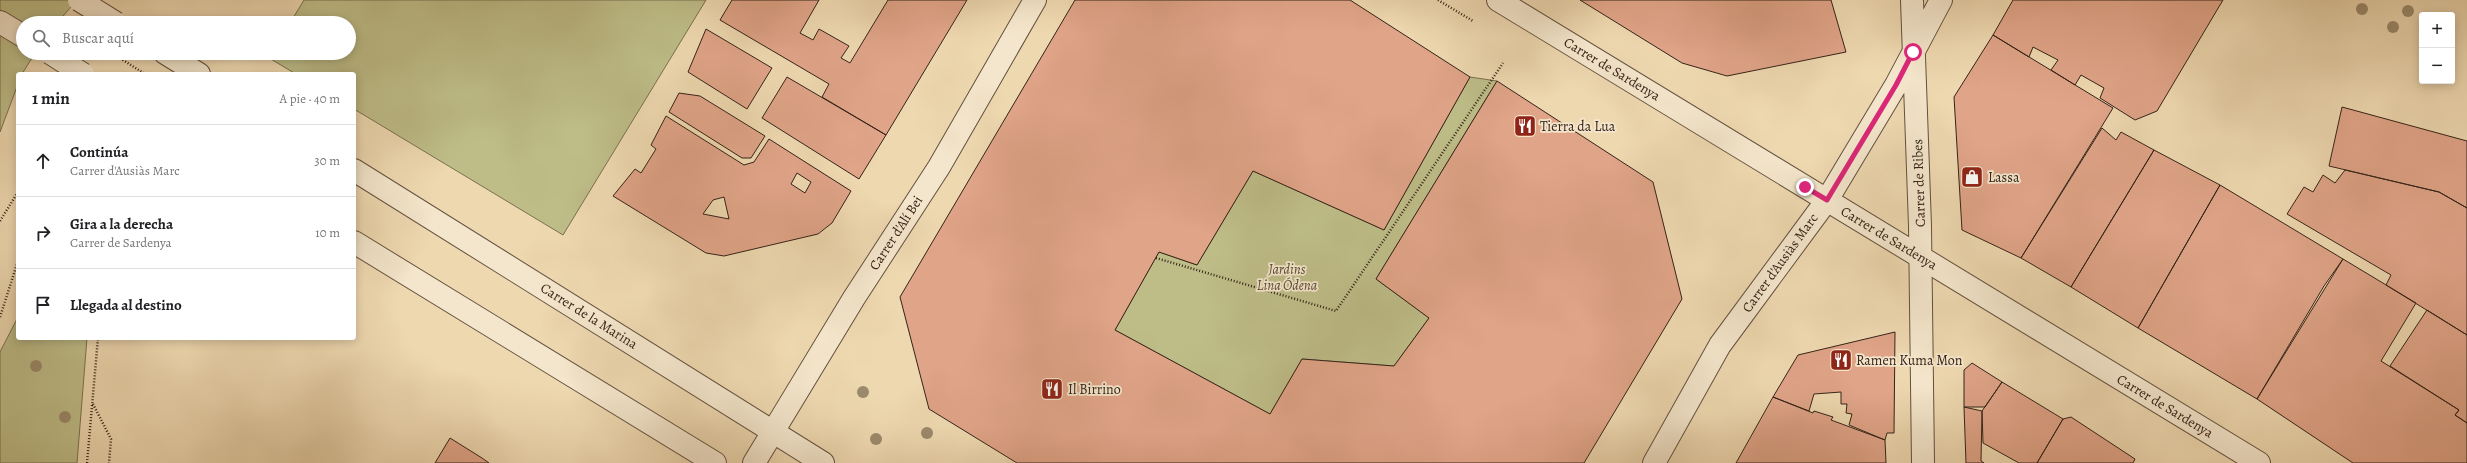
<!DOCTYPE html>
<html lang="es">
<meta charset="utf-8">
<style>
:root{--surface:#fff;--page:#f2f2f2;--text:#202124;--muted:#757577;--line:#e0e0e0}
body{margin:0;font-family:Alegreya,serif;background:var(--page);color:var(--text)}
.controls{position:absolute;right:12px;top:12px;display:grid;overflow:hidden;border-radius:4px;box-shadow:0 2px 10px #0003}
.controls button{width:36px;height:36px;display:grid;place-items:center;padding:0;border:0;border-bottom:1px solid var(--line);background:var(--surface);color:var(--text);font:20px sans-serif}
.stop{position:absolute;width:12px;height:12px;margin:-9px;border:3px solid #db2777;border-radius:50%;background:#fff}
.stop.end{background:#db2777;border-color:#fff;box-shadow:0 1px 4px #0008}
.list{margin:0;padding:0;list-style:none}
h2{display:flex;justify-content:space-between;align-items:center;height:52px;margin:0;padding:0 16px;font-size:17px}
h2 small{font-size:13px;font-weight:400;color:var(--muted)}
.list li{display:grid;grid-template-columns:26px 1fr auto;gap:12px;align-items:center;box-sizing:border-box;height:72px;padding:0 16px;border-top:1px solid var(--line)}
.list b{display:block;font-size:15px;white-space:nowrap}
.list p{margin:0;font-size:13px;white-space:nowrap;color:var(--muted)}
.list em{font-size:13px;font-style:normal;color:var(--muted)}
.icon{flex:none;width:22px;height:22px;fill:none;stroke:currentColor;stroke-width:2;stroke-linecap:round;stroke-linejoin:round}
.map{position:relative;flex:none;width:2467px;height:463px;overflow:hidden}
.search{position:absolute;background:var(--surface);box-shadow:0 2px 10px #0003;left:16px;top:16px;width:340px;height:44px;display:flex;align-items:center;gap:10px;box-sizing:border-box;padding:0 14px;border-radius:22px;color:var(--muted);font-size:15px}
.panel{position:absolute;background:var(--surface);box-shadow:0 2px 10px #0003;left:16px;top:72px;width:340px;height:268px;border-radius:4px}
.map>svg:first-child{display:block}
</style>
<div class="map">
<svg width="2467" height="463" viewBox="0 0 2467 463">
<rect width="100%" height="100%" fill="#eed8b0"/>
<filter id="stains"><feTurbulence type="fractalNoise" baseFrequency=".005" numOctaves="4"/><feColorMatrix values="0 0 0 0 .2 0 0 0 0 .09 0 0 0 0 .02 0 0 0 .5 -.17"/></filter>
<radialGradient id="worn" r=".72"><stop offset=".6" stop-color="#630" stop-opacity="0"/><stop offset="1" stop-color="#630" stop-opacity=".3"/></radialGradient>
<path fill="#bebd88" stroke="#7a7050" d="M0,0H77L57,23H23V53H35L22,74H18V84L0,132Z
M304,0H706L563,235L354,109V74H296L269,58L272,53H349V23H290Z
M1470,77L1497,81L1376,279L1429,318L1394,366L1302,359L1270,414L1115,330L1159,252L1197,265L1253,171L1384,230Z
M18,317V338H87L77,463H0V352Z"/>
<path fill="#e0a488" stroke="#352318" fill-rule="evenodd" d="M732,0H819L800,33L813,40L819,29L849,46L841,58L850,63L888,0H967L886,135L822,97L829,84L720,20Z
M1075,0H1350L1470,77L1384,230L1253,171L1197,265L1159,252L1115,330L1270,414L1302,359L1394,366L1429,318L1376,279L1497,81L1653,182L1682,299L1584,463H1017L929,409L900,297Z
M1580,0H1831L1846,52L1727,76L1682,63Z
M2013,0H2223L2157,111L2135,120L2100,98L2104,88L2081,75L2075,85L2051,70L2058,60L2033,47L2029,57L1993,35Z
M706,29L772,68L747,109L688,72Z
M1993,35L2113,108L2021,258L1962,230L1954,97Z
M787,77L886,135L859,179L762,118Z
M679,93L700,96L765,136L751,158H742L669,112Z
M2342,107L2467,141V208L2439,192L2329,166Z
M666,116L744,165L754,162L769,139L851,191L832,223L818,234L724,256L706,253L613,196L635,169L641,173L656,149L651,145ZM797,173L811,182L805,193L791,184ZM724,197L729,219L703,214L713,200Z
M2102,128L2116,140L2121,132L2154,150L2071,287L2021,258Z
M2154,150L2220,185L2138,328L2071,287Z
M2345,170L2439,192L2467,208V335L2386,285L2391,275L2287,214L2304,187L2313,192L2323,175L2335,183Z
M2220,185L2343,259L2257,399L2138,328Z
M2343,259L2416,303L2381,361L2459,410L2455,415L2467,423V463H2353L2257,399L2324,286Z
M2427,310L2467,335V423L2455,415L2459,410L2390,366Z
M1895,332L1894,433H1887L1885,440L1849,425L1852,414L1846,413L1847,404H1841V392L1814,394L1809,411L1773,397L1798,355Z
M1972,363L2002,382L1985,407H1964V370Z
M2002,382L2063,419L2037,463H2019L1983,443L1982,411Z
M1773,397L1813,413L1814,411L1833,417L1831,420L1885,440L1886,463H1736Z
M1964,407L1982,411L1981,461L1984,463H1966Z
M2071,417L2135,459L2133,463H2037L2063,419Z
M450,438L482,458L489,463H435Z"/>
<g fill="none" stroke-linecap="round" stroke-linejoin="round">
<g stroke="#63503e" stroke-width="24">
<path id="minor" d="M1912,0L1920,226L1923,463
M754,463L854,298L939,167L1035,0
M1654,463L1720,345L1827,200L1896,85L1941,0"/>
</g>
<g stroke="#63503e" stroke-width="24">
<path id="tertiary" d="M1498,0L2259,463
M0,22L23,36
M165,53L199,74
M354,170L823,463
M354,242L715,463"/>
</g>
<path stroke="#352318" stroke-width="2.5" stroke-dasharray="1 2" stroke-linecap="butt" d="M1438,0L1473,21
M0,221L18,192
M1156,258L1336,311L1503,63
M0,317L18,261
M93,404L111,439L109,463
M87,463L98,338"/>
<use href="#minor" stroke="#f4e6cc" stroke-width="22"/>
<use href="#tertiary" stroke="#f4e6cc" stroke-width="22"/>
<g stroke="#63503e" stroke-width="24" stroke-linecap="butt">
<path id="tertiary-bridge" d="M79,0L116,23
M50,53L83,74"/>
</g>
<path stroke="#352318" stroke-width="2.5" stroke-dasharray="1 2" stroke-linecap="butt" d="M115,55L145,74"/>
<use href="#tertiary-bridge" stroke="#f4e6cc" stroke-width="22"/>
</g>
<g fill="#9b8a6c">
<circle cx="2362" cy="9" r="6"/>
<circle cx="2408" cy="11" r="6"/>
<circle cx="2393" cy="27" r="6"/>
<circle cx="36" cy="366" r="6"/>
<circle cx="863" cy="392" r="6"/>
<circle cx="65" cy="417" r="6"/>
<circle cx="927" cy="433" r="6"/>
<circle cx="876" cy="439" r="6"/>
</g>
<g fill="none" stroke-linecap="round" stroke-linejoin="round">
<path stroke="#db2777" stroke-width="5" d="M1805,187L1827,200L1896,85L1913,52"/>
</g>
<defs>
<g id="restaurant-square" transform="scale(1.15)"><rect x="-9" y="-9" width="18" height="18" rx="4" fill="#8f2418" stroke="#f4e6cc"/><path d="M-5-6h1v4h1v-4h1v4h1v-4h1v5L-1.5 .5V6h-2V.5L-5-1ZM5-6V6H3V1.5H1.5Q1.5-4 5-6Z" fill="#fff"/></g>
<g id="shop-square" transform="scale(1.15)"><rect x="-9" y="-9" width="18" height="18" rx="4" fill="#8f2418" stroke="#f4e6cc"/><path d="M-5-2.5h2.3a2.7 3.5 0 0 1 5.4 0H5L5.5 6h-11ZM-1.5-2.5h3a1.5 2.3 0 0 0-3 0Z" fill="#fff"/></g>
</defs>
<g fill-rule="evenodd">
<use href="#restaurant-square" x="1525" y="126"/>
<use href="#shop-square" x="1972" y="177"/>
<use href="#restaurant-square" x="1841" y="360"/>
<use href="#restaurant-square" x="1052" y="389"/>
</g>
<g text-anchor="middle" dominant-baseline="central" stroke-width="3.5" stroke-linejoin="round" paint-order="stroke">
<g font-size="14" fill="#352318" stroke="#f4e6cc">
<text transform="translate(1612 69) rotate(31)">Carrer de Sardenya</text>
<text transform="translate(1919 183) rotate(-92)">Carrer de Ribes</text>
<text transform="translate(896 233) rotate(-57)">Carrer d'Alí Bei</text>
<text transform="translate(1889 238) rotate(31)">Carrer de Sardenya</text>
<text transform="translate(1780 263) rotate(-54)">Carrer d'Ausiàs Marc</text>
<text transform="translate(589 316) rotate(32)">Carrer de la Marina</text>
<text transform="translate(2165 406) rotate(31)">Carrer de Sardenya</text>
</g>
<g font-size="14" fill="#352318" stroke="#f4e6cc" text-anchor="start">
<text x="1540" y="126">Tierra da Lua</text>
<text x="1988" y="177">Lassa</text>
<text x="1856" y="360">Ramen Kuma Mon</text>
<text x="1068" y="389">Il Birrino</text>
</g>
<g font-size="14" font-style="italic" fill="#574a34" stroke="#f4e6cc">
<text x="1287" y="269">Jardins<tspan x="1287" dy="16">Lina Ódena</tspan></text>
</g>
</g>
<rect width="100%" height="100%" filter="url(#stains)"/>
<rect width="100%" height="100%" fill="url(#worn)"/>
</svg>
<div class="controls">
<button>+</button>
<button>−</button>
</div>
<div class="stop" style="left:1913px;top:52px"></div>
<div class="stop end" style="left:1805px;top:187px"></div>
<div class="search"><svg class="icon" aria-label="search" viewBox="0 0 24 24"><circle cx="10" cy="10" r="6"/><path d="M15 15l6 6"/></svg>Buscar aquí</div>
<section class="panel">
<h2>1 min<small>A pie · 40 m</small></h2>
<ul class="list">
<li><svg class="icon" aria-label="ahead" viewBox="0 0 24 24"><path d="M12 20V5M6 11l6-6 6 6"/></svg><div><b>Continúa</b><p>Carrer d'Ausiàs Marc</p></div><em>30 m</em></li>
<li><svg class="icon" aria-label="right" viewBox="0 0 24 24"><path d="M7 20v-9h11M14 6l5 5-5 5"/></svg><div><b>Gira a la derecha</b><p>Carrer de Sardenya</p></div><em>10 m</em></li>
<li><svg class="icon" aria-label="arrive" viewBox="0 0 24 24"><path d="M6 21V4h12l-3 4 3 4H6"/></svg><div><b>Llegada al destino</b></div></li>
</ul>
</section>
</div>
